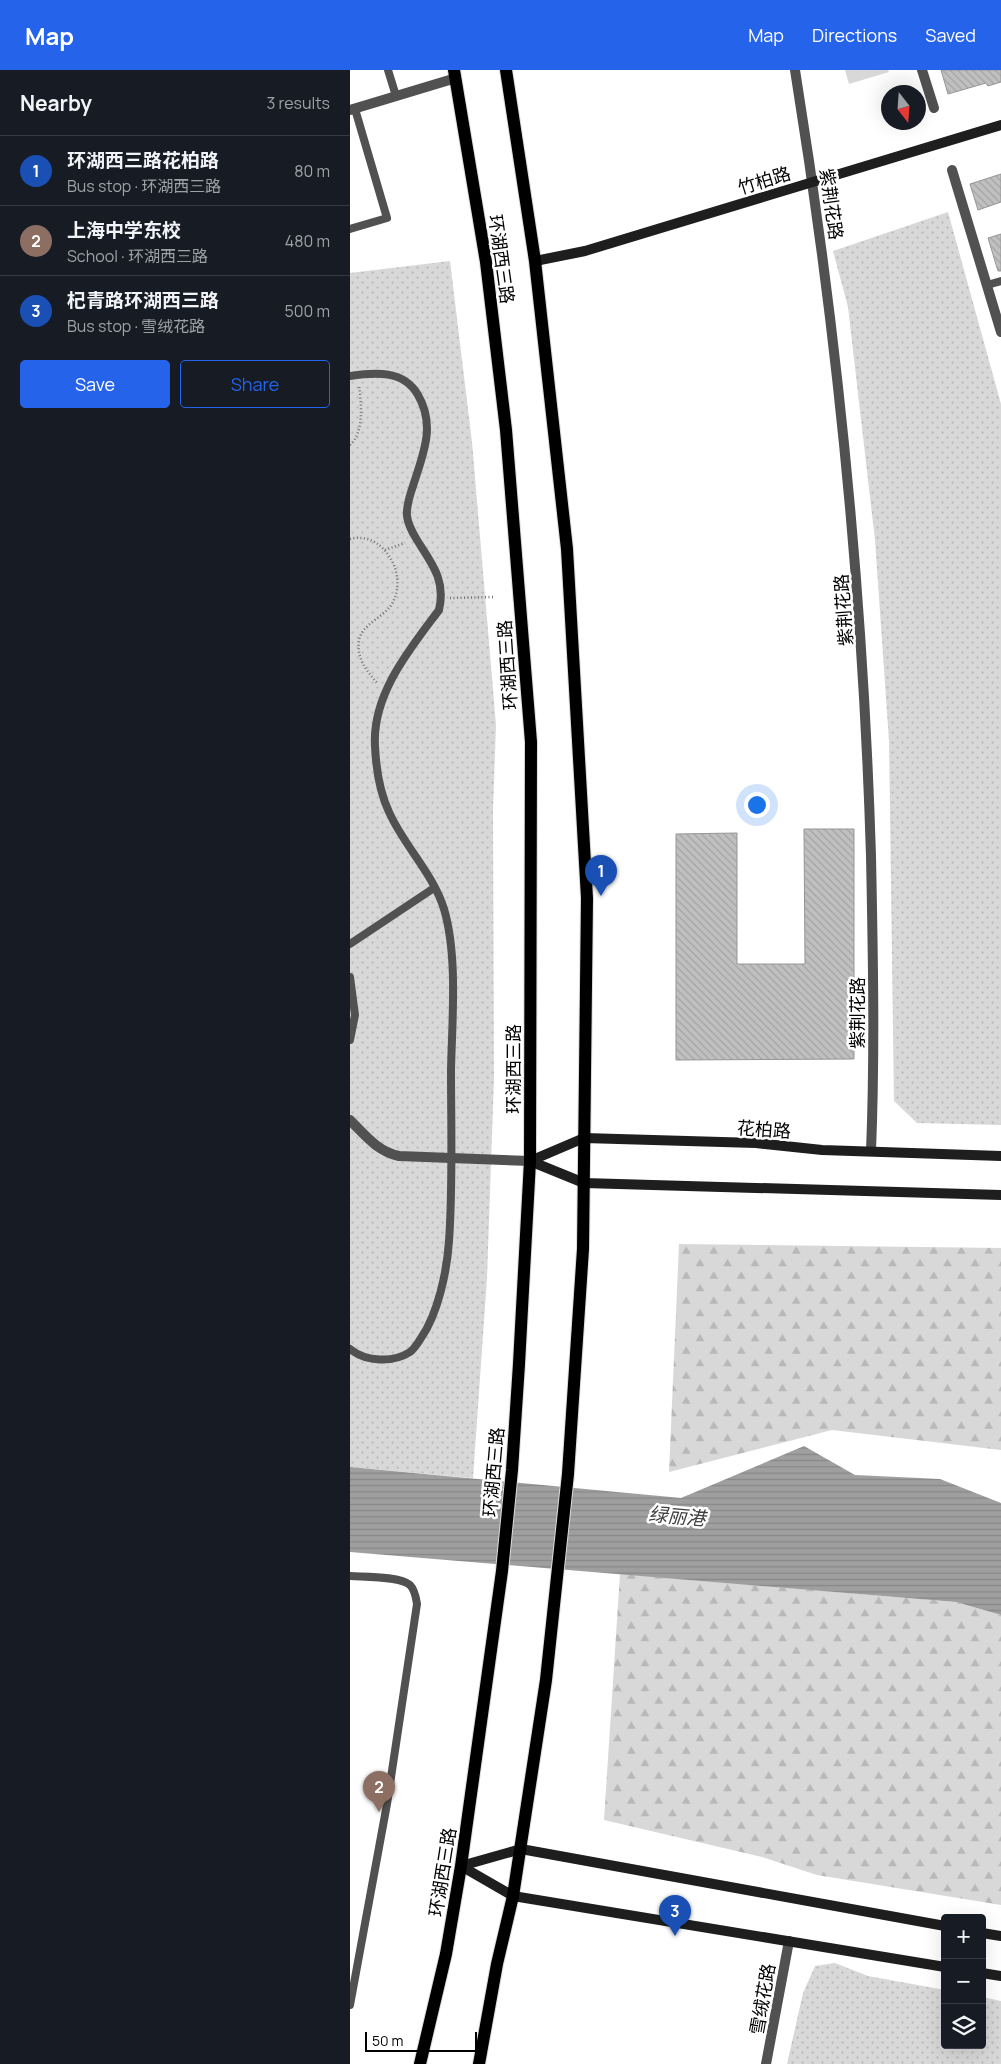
<!DOCTYPE html>
<meta charset="utf-8">
<style>
:root{--surface:#171b24;--page:#20242c;--text:#f1f3f6;--muted:#9ea1a6;--line:#363941;--accent:#2563eb}
body{margin:0;font-family:Manrope,"Noto Sans SC",sans-serif;background:var(--page);color:var(--text)}
.controls{position:absolute;right:15px;bottom:15px;display:grid;overflow:hidden;border-radius:5px;box-shadow:0 5px 20px #0002}
.controls button{width:45px;height:45px;display:grid;place-items:center;padding:0;border:0;border-bottom:1px solid var(--line);background:var(--surface);color:var(--text);font:25px sans-serif}
.compass{position:absolute;left:531px;top:15px;width:45px;height:45px;border-radius:50%;background:var(--surface);box-shadow:0 5px 20px #0002;rotate:163deg}
.scale{position:absolute;left:15px;bottom:12px;width:112px;box-sizing:border-box;padding-left:5px;border:2px solid #000;border-top:0;font-size:14px;line-height:18px;white-space:nowrap;color:#000;-webkit-text-stroke:4px #fff;paint-order:stroke}
.you{position:absolute;left:406px;top:734px;width:18px;height:18px;margin:-12px;border:4px solid #fff;border-radius:50%;background:#1a73e8;box-shadow:0 0 0 8px #1a73e833}
.badge{display:grid;place-items:center;width:32px;height:32px;border-radius:50%;background:var(--accent);color:#fff;font-size:16px;font-weight:700}
.pin{position:absolute;translate:-50% -41px;filter:drop-shadow(0 1px 2px #0008)}
.pin::after{content:'';position:absolute;top:26px;width:18px;height:15px;background:inherit;clip-path:polygon(0 0,100% 0,50% 100%)}
.list{margin:0;padding:0;list-style:none}
h2{display:flex;justify-content:space-between;align-items:center;height:65px;margin:0;padding:0 20px;font-size:21px}
h2 small{font-size:16px;font-weight:400;color:var(--muted)}
.list li{display:grid;grid-template-columns:32px 1fr auto;gap:15px;align-items:center;box-sizing:border-box;height:70px;padding:0 20px;border-top:1px solid var(--line)}
.list b{display:block;font-size:19px;white-space:nowrap}
.list p{margin:0;font-size:16px;white-space:nowrap;color:var(--muted)}
.list em{font-size:16px;font-style:normal;color:var(--muted)}
.actions{display:flex;gap:10px;padding:15px 20px}
.actions a{flex:1;padding:11px 0;border:1px solid var(--accent);border-radius:5px;text-align:center;font-size:18px;color:var(--accent)}
.actions .main{background:var(--accent);color:#fff}
.icon{flex:none;width:28px;height:28px;fill:none;stroke:currentColor;stroke-width:2;stroke-linecap:round;stroke-linejoin:round}
.map{position:relative;flex:none;width:651px;height:1994px;overflow:hidden}
header{display:flex;align-items:center;gap:30px;box-sizing:border-box;height:70px;padding:0 25px;background:var(--accent);color:#fff}
header strong{font-size:24px}
nav{display:flex;gap:28px;margin-inline-start:auto;font-size:18px}
main{display:flex}
aside{flex:1;background:var(--surface)}
.map>svg:first-child{display:block}
</style>
<header>
<strong>Map</strong>
<nav><a>Map</a><a>Directions</a><a>Saved</a></nav>
</header>
<main>
<aside>
<h2>Nearby<small>3 results</small></h2>
<ul class="list">
<li><span class="badge" style="background:#1a4fb4">1</span><div><b>环湖西三路花柏路</b><p>Bus stop · 环湖西三路</p></div><em>80 m</em></li>
<li><span class="badge" style="background:#8d6e63">2</span><div><b>上海中学东校</b><p>School · 环湖西三路</p></div><em>480 m</em></li>
<li><span class="badge" style="background:#1a4fb4">3</span><div><b>杞青路环湖西三路</b><p>Bus stop · 雪绒花路</p></div><em>500 m</em></li>
</ul>
<div class="actions"><a class="main">Save</a><a>Share</a></div>
</aside>
<div class="map">
<svg width="651" height="1994" viewBox="0 0 651 1994">
<defs>
<pattern id="forest-firs" width="22" height="20" patternUnits="userSpaceOnUse" patternTransform="scale(1.25)"><rect width="22" height="20" fill="#d8d8d8"/><path d="M5 1l3.5 6h-7zM16 11l3.5 6h-7z" fill="#b8b8b8"/></pattern>
<pattern id="park-dots" width="8" height="8" patternUnits="userSpaceOnUse" patternTransform="scale(1.25)"><rect width="8" height="8" fill="#d8d8d8"/><path d="M2 2h.1M6 6h.1" fill="none" stroke="#b8b8b8" stroke-width="1.8" stroke-linecap="round"/></pattern>
<pattern id="water-rules" width="6" height="5" patternUnits="userSpaceOnUse" patternTransform="scale(1.25)"><rect width="6" height="5" fill="#9f9f9f"/><path d="M0 2.5h6" fill="none" stroke="#878787"/></pattern>
<pattern id="building-back-hatch" width="6" height="6" patternUnits="userSpaceOnUse" patternTransform="scale(1.25)"><rect width="6" height="6" fill="#c0c0c0"/><path d="M-1 5l2 2M0 0l6 6M5-1l2 2" fill="none" stroke="#a3a3a3"/></pattern>
</defs>
<rect width="100%" height="100%" fill="#fff"/>
<path fill="#d8d8d8" d="M495,0H538L539,2L499,14Z"/>
<path fill="url(#forest-firs)" d="M329,1174L651,1178V1380L482,1360L319,1402Z
M270,1504L606,1532L651,1545V1835L467,1805L412,1787L254,1750Z"/>
<path fill="url(#park-dots)" d="M598,142L651,334V1055L567,1053L544,1031L539,671L525,470L498,237L483,181Z
M100,191L122,372L146,655L143,741L144,1008L137,1208L123,1408L0,1397V203Z
M485,1893L518,1906L595,1920V1975H632V1927L651,1931V1994H437L453,1923L465,1896Z"/>
<path fill="url(#water-rules)" d="M454,1376L505,1405L590,1409L651,1433V1545L606,1532L0,1482V1397L331,1428Z"/>
<path fill="url(#building-back-hatch)" stroke="#959595" d="M591,0H651V12L638,16L636,13L598,24Z
M651,104V132L628,140L620,114Z
M651,164V201H648L638,168Z
M454,759H504V989L326,990V764L387,763V894H455Z"/>
<g fill="none" stroke-linecap="round" stroke-linejoin="round">
<g stroke="#dbdbdb" stroke-width="14">
<path id="primary" d="M70,1994L96,1884L111,1796L152,1501L162,1400L169,1294L180,1091L181,672L156,360L136,192L104,0
M129,1994L147,1894L163,1826L196,1610L218,1404L233,1179L237,828L217,479L185,191L156,0"/>
</g>
<path stroke="#737373" stroke-width="2.5" stroke-dasharray="1 2.5" stroke-linecap="butt" d="M0,375C15,361 11,333 9,315
M0,469C9,466 22,469 29,475C47,489 54,517 40,537C31,548 12,555 9,570C6,589 17,601 28,614
M35,480L55,473
M100,528L145,527"/>
<path stroke="#515151" stroke-width="8" d="M38,0L46,26
M0,159L37,148L5,39
M637,215L651,211
M0,306C25,302 54,300 68,325C86,356 73,384 63,416C60,425 56,436 57,446C58,455 62,462 67,470C82,494 96,510 89,540C60,579 22,624 25,676C26,698 30,723 39,742C54,776 83,803 94,839C108,886 102,951 101,1000C101,1056 103,1116 99,1171C97,1201 88,1244 71,1268C68,1273 64,1279 60,1282C43,1293 16,1292 0,1279
M0,874L84,818
M0,907L5,945L0,970
M0,1506C14,1507 50,1506 60,1515C65,1520 66,1528 67,1534L37,1734L0,1935"/>
<path stroke="#515151" stroke-width="10" d="M445,0C487,260 513,523 521,786C523,885 525,983 521,1081
M572,0L584,38
M0,40L106,8
M602,100L651,262
M0,1050C16,1066 27,1081 49,1086L180,1091
M416,1994L439,1871"/>
<path stroke="#1e1e1e" stroke-width="10" d="M185,191L235,181L651,55
M180,1091L234,1068L406,1073L472,1080L651,1086
M180,1091L234,1113L651,1125
M111,1796L163,1826L595,1897
M111,1796L171,1779L595,1856
M632,1863L651,1866
M632,1903L651,1906"/>
<use href="#primary" stroke="#000" stroke-width="12"/>
</g>
<g text-anchor="middle" dominant-baseline="central" stroke-width="5" stroke-linejoin="round" paint-order="stroke">
<g font-size="18" fill="#000" stroke="#fff">
<text transform="translate(414 110) rotate(-17)">竹柏路</text>
<text transform="translate(482 134) rotate(82)">紫荆花路</text>
<text transform="translate(152 189) rotate(82)">环湖西三路</text>
<text transform="translate(493 540) rotate(-94)">紫荆花路</text>
<text transform="translate(157 595) rotate(-94)">环湖西三路</text>
<text transform="translate(507 943) rotate(-90)">紫荆花路</text>
<text transform="translate(163 999) rotate(-90)">环湖西三路</text>
<text transform="translate(414 1059) rotate(4)">花柏路</text>
<text transform="translate(143 1402) rotate(-85)">环湖西三路</text>
<text transform="translate(92 1802) rotate(-81)">环湖西三路</text>
<text transform="translate(412 1929) rotate(-80)">雪绒花路</text>
</g>
<g font-size="19" font-style="italic" fill="#404040" stroke="#fff">
<text transform="translate(327 1446) rotate(5)">绿丽港</text>
</g>
</g>
</svg>
<div class="controls">
<button>+</button>
<button>−</button>
<button><svg class="icon" aria-label="layers" viewBox="0 0 24 24"><path d="M12 4l9 5-9 5-9-5zM3 14l9 5 9-5"/></svg></button>
</div>
<svg class="compass" viewBox="-18 -18 36 36"><path d="M0-13l5 13h-10z" fill="#e53935"/><path d="M0 13l5-13h-10z" fill="#9ea1a6"/></svg>
<div class="scale">50 m</div>
<div class="you"></div>
<div class="pin badge" style="left:251px;top:826px;background:#1a4fb4">1</div>
<div class="pin badge" style="left:29px;top:1742px;background:#8d6e63">2</div>
<div class="pin badge" style="left:325px;top:1866px;background:#1a4fb4">3</div>
</div>
</main>
